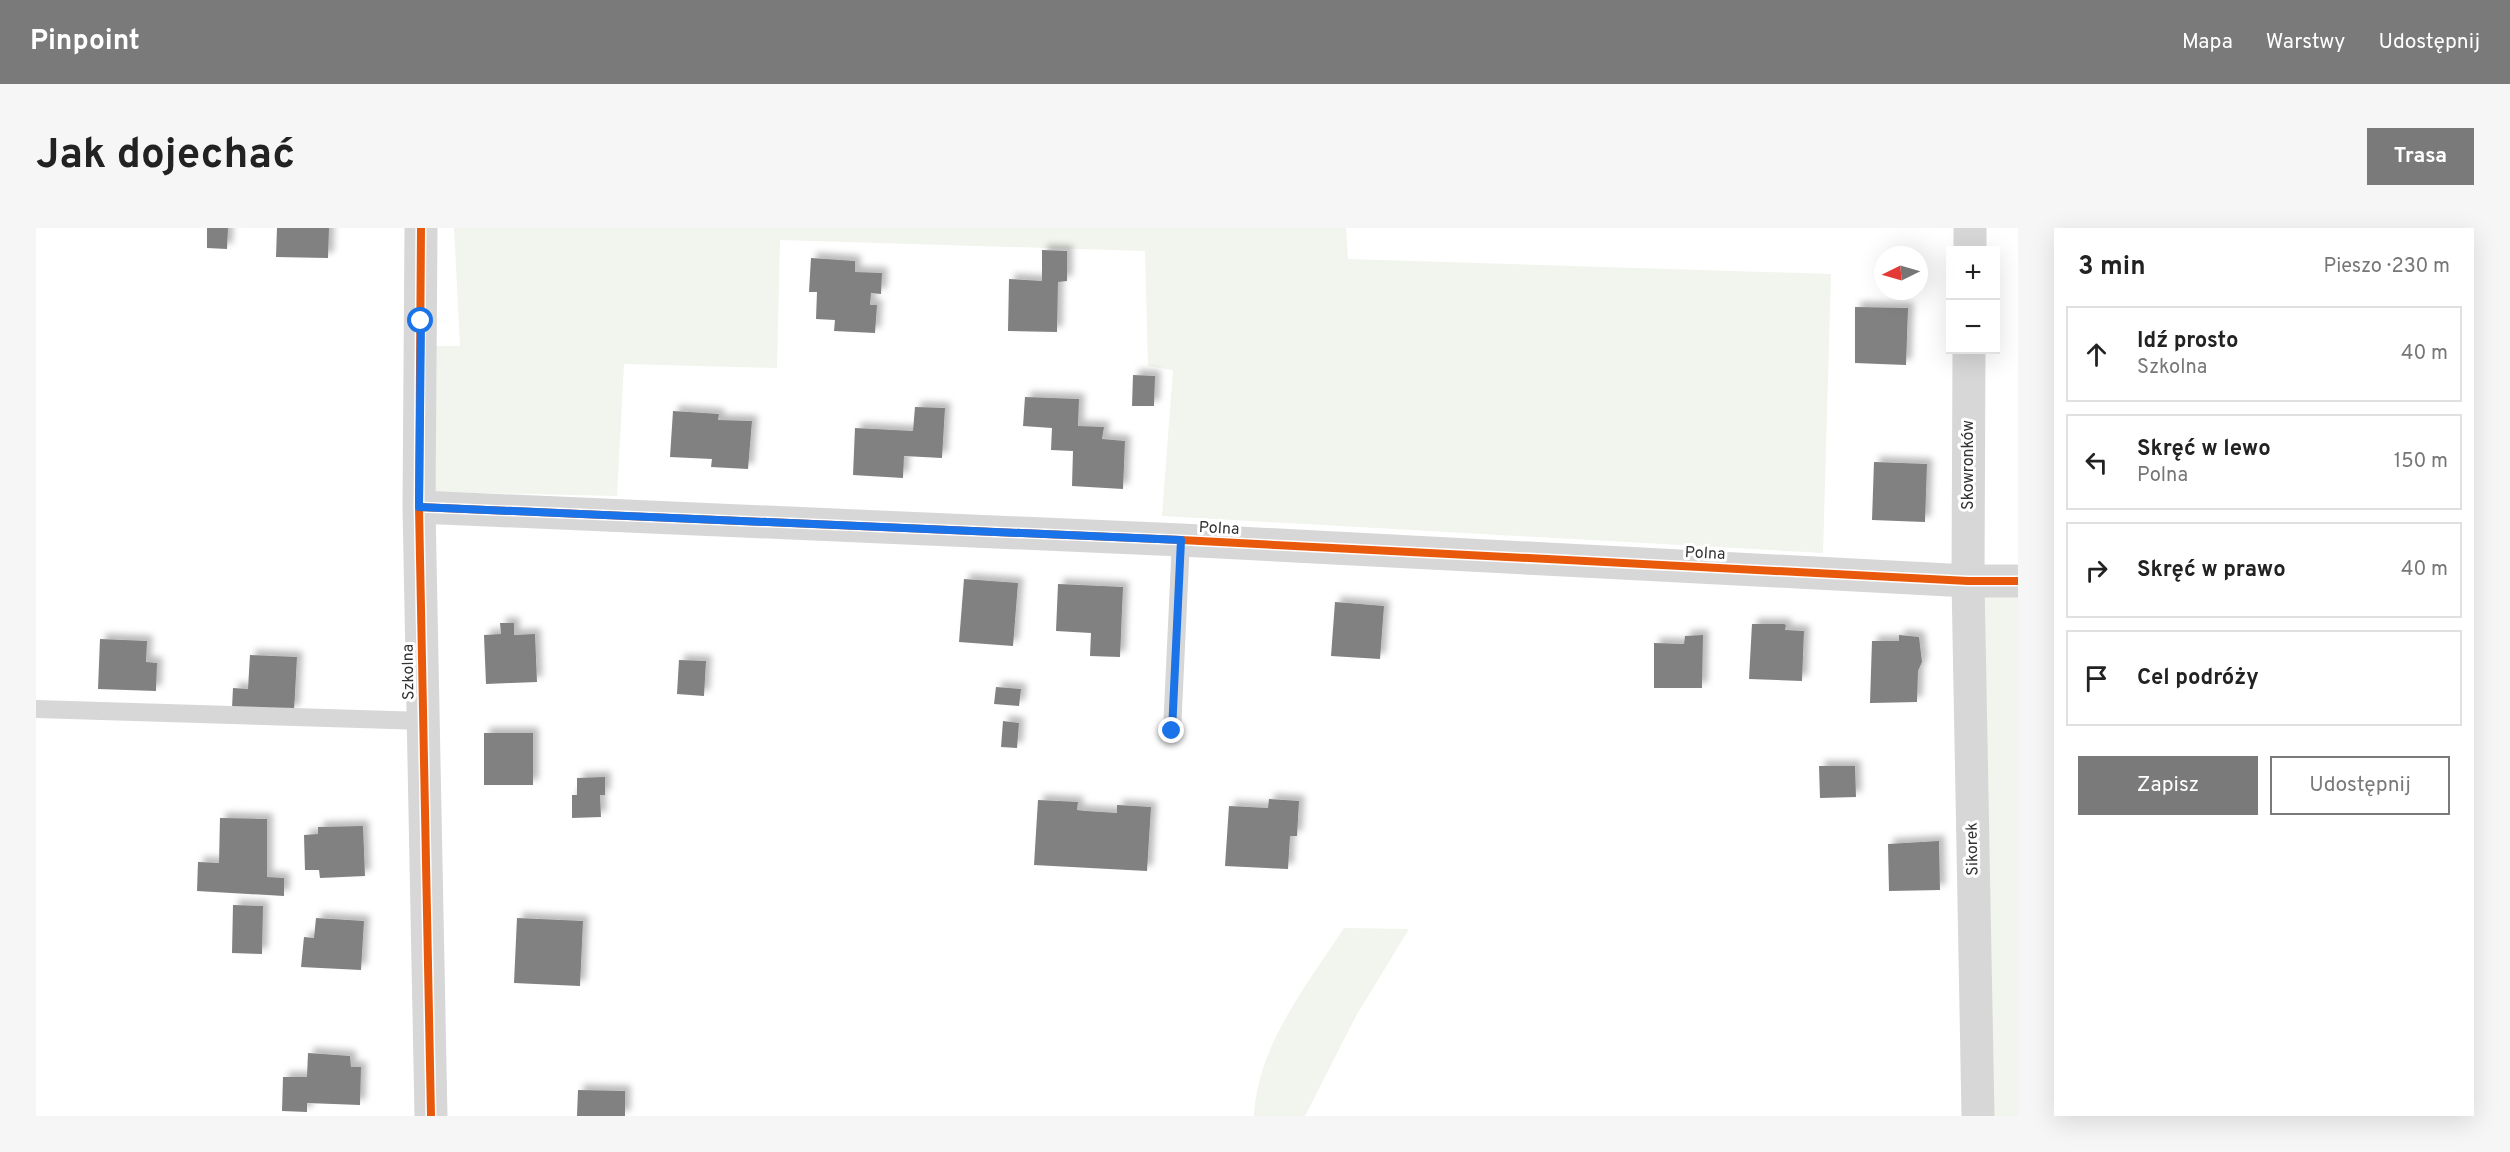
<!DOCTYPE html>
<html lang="pl">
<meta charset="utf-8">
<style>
:root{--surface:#fff;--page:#f6f6f6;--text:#222;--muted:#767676;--line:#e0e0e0;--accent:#7a7a7a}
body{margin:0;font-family:Overpass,sans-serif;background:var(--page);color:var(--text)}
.controls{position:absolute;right:18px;top:18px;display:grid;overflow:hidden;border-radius:0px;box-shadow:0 6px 24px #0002}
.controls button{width:54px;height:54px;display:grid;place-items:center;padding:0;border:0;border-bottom:2px solid var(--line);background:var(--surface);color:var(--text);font:30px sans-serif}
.compass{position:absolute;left:1838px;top:18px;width:54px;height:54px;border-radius:50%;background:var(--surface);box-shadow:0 6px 24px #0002;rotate:265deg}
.stop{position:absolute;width:18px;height:18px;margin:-14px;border:4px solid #1a73e8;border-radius:50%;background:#fff}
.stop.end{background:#1a73e8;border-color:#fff;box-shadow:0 2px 6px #0008}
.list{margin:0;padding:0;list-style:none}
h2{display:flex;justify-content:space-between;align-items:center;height:78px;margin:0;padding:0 24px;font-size:26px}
h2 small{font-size:20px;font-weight:400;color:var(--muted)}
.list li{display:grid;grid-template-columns:39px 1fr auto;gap:18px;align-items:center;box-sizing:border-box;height:96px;margin:0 12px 12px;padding:0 12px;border:2px solid var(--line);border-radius:0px}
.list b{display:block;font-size:22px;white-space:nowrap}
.list p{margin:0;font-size:20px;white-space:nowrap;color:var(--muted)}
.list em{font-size:20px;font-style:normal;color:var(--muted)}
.actions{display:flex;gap:12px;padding:18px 24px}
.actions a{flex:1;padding:14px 0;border:2px solid var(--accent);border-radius:0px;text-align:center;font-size:21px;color:var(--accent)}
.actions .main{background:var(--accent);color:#fff}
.icon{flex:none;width:33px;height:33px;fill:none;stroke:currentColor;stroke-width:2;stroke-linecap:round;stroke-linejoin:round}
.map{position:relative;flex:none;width:1982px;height:888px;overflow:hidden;border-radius:0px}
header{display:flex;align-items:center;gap:36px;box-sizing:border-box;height:84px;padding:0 30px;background:var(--accent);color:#fff}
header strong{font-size:28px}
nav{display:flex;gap:33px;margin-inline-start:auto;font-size:21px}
.intro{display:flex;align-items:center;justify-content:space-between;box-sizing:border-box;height:144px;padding:0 36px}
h1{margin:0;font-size:42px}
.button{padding:15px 27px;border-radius:0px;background:var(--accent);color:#fff;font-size:21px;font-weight:700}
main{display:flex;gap:36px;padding:0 36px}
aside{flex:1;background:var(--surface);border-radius:0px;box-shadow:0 6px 24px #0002}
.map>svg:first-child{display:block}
</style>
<header>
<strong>Pinpoint</strong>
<nav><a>Mapa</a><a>Warstwy</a><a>Udostępnij</a></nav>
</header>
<div class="intro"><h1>Jak dojechać</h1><a class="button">Trasa</a></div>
<main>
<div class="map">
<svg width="1982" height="888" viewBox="0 0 1982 888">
<defs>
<filter id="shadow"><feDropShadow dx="5.5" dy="-5.5" stdDeviation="3" flood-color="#0004"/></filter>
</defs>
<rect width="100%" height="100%" fill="#fff"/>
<path fill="#f1f5ed" d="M418,0H1310L1312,31L1795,46L1787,325L1126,288L1137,142L1112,138L1109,23L744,12L741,140L588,136L581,268L399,264L400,118H424Z
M1946,365H1982V888H1954Z
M1308,700L1373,701L1320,788L1269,888H1218C1221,818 1271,757 1308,700Z"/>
<path fill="#818181" filter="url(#shadow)" d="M171,0H192L191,21L171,20Z
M241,0H293L292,30L240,29Z
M1006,22L1031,23V53L1022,54L1021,104L972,103L973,51L1006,53Z
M775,30L819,33V44L846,45L845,66L835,65L834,77H841L839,105L798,103L799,92L780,91L781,64H773Z
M1819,79L1872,80L1870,137L1819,135Z
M1097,147L1119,148L1118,178H1096Z
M989,169L1043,171L1042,198L1068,199L1066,211L1089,213L1087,261L1036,258L1037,223L1015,222L1016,200L987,198Z
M879,179L909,180L906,230L868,228L867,250L817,247L819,200L877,203Z
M637,183L683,186L682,192L716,193L712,241L675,239L676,231L634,229Z
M1838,234L1891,236L1889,294L1836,292Z
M928,351L982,355L977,418L923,414Z
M1022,356L1087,359L1084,429L1054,428L1055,405L1020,403Z
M1299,374L1348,378L1344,431L1295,428Z
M464,395H478V407L499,406L501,454L450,456L448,407L465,406Z
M1716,396H1748L1750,397L1749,402L1768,403L1766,453L1713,451Z
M1667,407L1666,460H1618V415L1648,416L1649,408Z
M1863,407L1883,409L1886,434L1882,443L1881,474L1834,475L1836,413H1863Z
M64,411L111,413L110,434L121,435L120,463L62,461Z
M214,427L261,429L258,483L196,480L197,460L212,461Z
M643,432L670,433L668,468L641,466Z
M960,459L985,461L983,478L958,476Z
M967,493L983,495L981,520L965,519Z
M448,505H497V557H448Z
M1783,538H1819L1820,569L1784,570Z
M569,549V567H564L565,589L536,590V567H541V550Z
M1233,571L1263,573L1261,608H1254L1252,641L1189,638L1193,578L1232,580Z
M1002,572L1042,574L1041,582L1050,583L1081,585V577L1115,579L1111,643L998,637Z
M184,590L231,591V649L248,650V668L161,663L162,634L183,635Z
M327,598L329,648L284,650L283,642H269L268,607L282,606V599Z
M1903,613L1904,662L1853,663L1852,616Z
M197,677L227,678L226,726L196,725Z
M280,690L328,693L325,742L265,739L268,709L278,710Z
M481,690L547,693L544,758L478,755Z
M272,825L314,828L315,839H325L324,877L271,875V884L246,883L247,849H271Z
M542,862L589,863V888H541Z"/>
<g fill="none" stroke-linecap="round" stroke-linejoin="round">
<path stroke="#d7d7d7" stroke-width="18" d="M0,481L388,493
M1136,503L1145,312"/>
<path stroke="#d7d7d7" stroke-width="33" d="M385,0L383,279L395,888
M1934,22V0
M1933,122L1932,353L1942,888
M383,279L1145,312L1932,353H1982"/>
<g stroke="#fff" stroke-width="11">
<path id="cycleway" d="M385,0L383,279L395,888
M383,279L1145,312L1932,353H1982"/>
</g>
<use href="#cycleway" stroke="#e8590c" stroke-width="8"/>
</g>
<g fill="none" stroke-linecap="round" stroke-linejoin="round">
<path stroke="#1a73e8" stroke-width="8" d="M385,93L383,279L1145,312L1136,503"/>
</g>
<g text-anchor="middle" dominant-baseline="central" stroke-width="6" stroke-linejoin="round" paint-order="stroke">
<g font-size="16" fill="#333" stroke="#fff">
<text transform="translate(1933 237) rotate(-90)">Skowronków</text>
<text transform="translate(1183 301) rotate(3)">Polna</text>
<text transform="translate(1669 326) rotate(3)">Polna</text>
<text transform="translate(373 444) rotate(-91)">Szkolna</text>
<text transform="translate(1937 621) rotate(-91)">Sikorek</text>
</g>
</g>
</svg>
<div class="controls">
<button>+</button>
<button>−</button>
</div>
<svg class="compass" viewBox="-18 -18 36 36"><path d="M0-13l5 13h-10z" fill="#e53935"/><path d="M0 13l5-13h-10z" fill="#767676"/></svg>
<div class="stop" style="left:385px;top:93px"></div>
<div class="stop end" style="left:1136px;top:503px"></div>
</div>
<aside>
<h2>3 min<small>Pieszo · 230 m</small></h2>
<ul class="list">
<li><svg class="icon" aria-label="ahead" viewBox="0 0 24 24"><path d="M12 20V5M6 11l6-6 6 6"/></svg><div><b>Idź prosto</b><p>Szkolna</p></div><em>40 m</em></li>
<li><svg class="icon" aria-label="left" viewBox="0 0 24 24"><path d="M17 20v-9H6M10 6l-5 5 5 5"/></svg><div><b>Skręć w lewo</b><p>Polna</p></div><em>150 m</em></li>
<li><svg class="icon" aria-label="right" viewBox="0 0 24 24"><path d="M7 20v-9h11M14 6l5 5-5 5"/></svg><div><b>Skręć w prawo</b></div><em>40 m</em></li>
<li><svg class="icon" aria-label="arrive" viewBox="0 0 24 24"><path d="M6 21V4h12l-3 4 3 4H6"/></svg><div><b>Cel podróży</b></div></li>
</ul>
<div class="actions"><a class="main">Zapisz</a><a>Udostępnij</a></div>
</aside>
</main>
